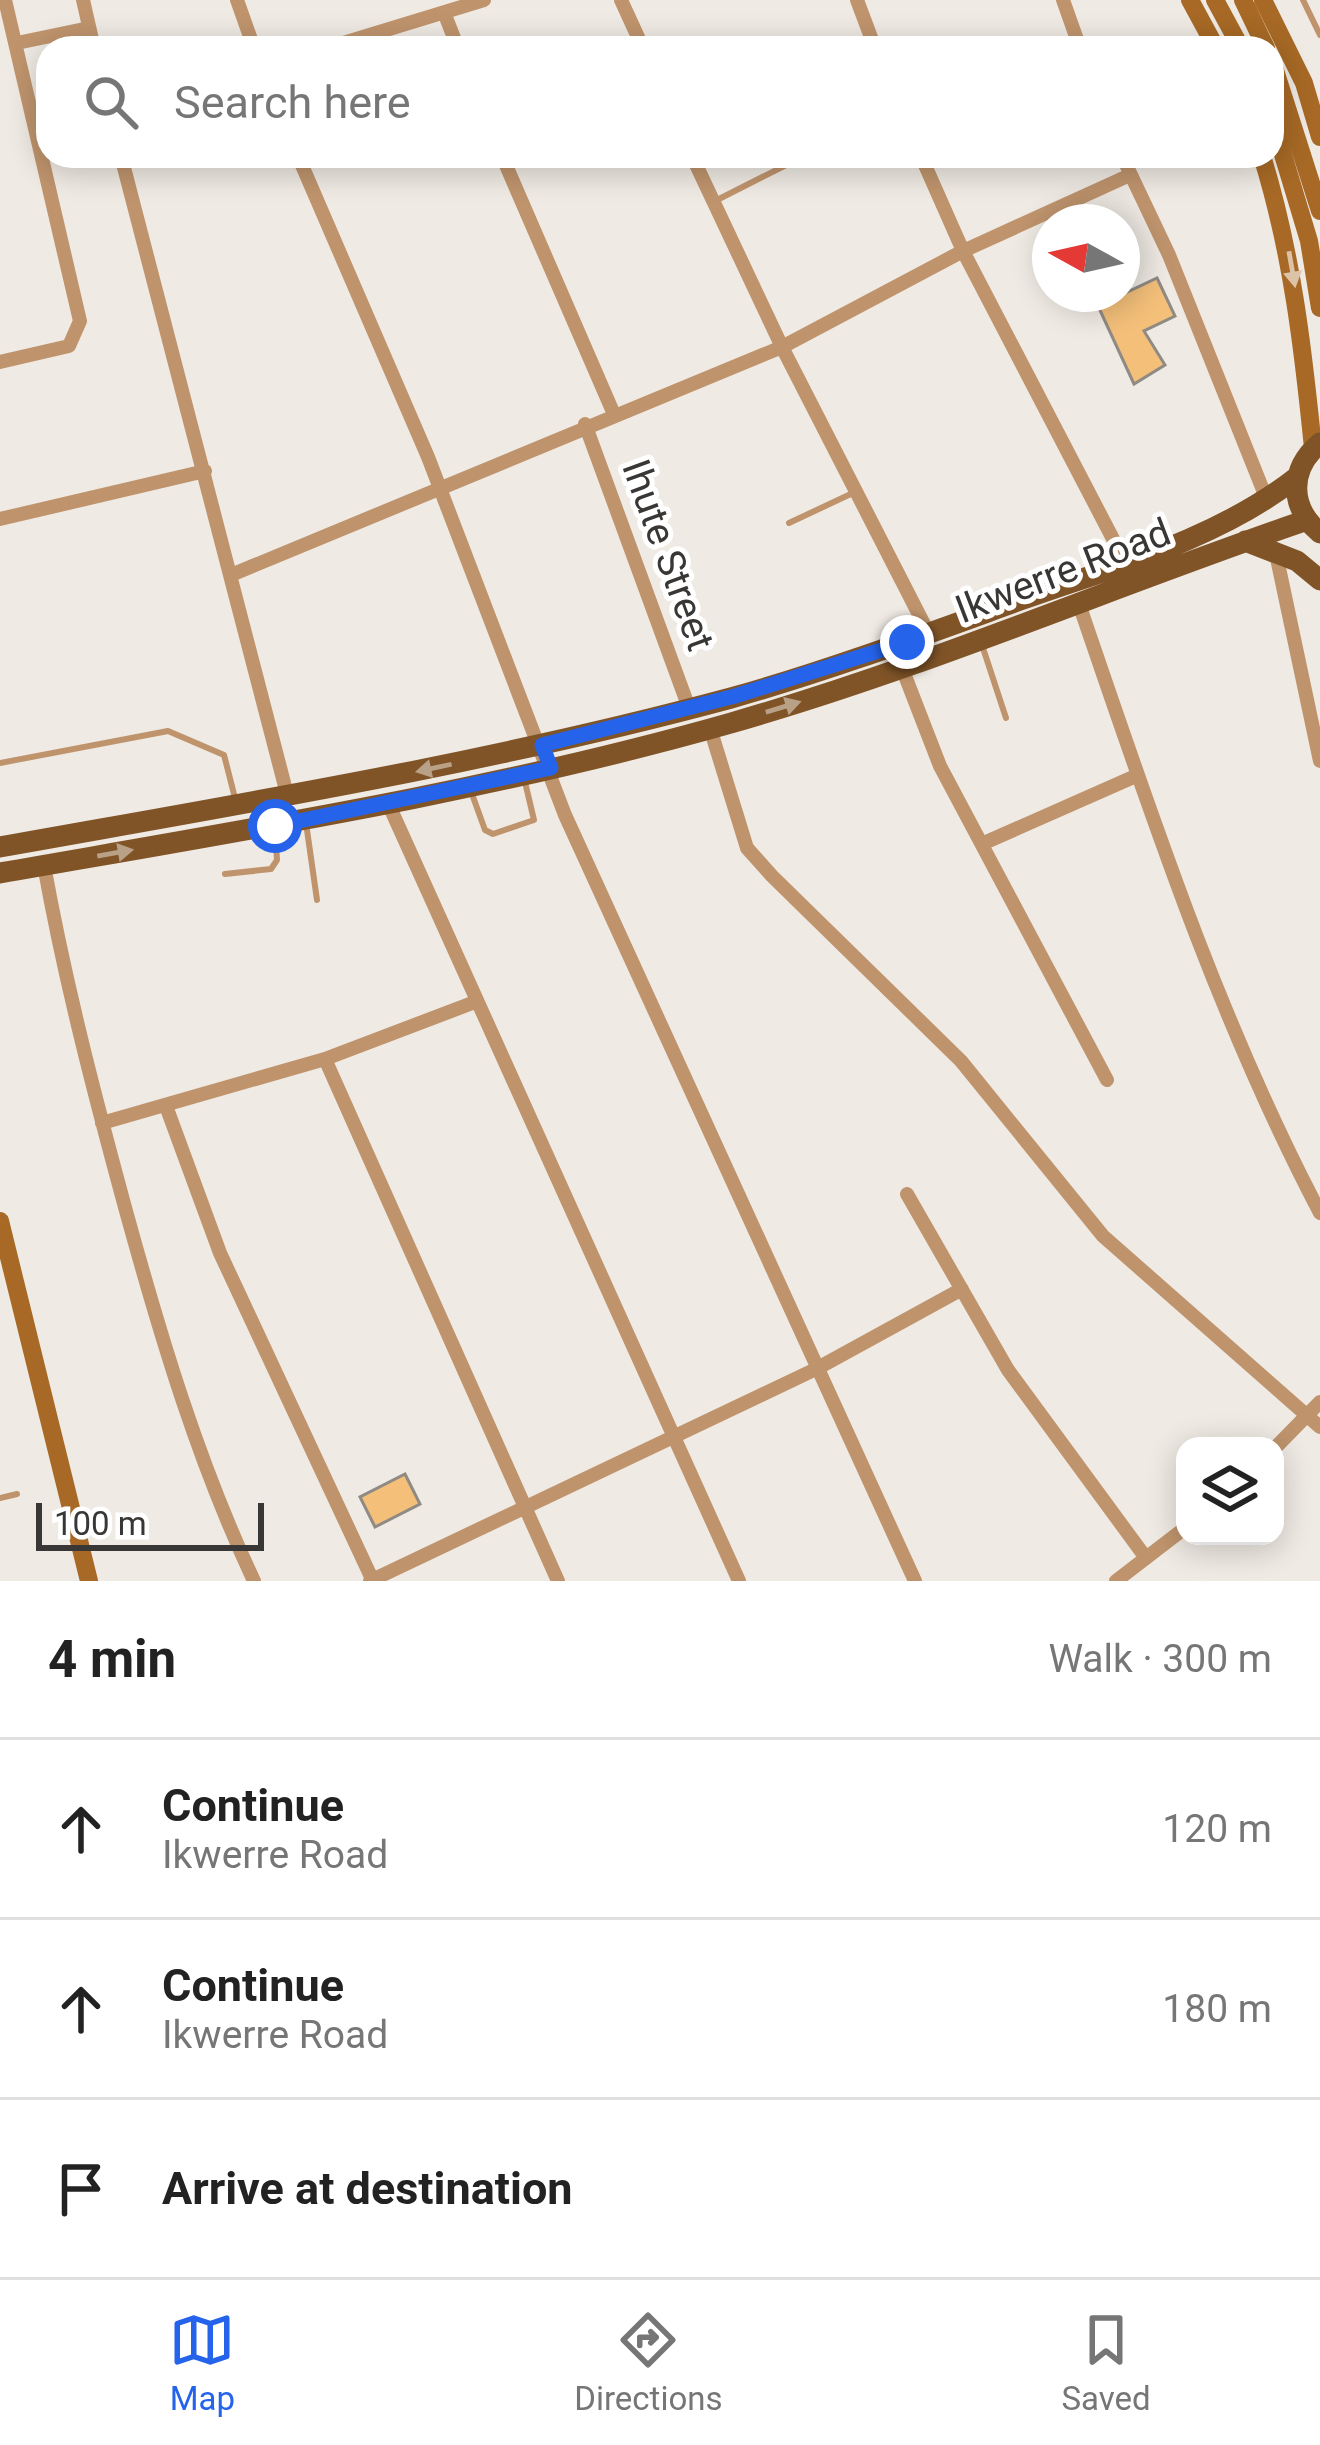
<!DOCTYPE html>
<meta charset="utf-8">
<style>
:root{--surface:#fff;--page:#f2f2f2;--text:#222;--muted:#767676;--line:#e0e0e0;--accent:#2563eb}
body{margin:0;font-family:Roboto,sans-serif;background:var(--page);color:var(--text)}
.controls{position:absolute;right:36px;bottom:36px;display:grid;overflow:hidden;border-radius:24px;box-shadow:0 6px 30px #0003}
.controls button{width:108px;height:108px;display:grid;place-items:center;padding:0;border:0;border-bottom:3px solid var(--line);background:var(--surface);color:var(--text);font:60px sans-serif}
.compass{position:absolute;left:1032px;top:204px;width:108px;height:108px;border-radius:50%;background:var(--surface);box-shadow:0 6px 30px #0003;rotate:278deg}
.scale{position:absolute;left:36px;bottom:30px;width:228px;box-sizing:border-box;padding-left:12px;border:6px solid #393735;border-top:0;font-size:33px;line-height:42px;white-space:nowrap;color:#393735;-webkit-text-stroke:9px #fff;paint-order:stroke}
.stop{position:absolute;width:36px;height:36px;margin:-27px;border:9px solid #2563eb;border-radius:50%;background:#fff}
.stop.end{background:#2563eb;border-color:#fff;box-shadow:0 3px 12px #0008}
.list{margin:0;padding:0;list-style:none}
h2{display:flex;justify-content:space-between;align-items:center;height:156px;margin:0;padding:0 48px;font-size:51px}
h2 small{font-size:39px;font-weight:400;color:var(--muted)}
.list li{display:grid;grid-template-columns:78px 1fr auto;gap:36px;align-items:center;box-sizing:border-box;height:180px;padding:0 48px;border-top:3px solid var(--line)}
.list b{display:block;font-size:45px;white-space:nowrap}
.list p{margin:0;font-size:39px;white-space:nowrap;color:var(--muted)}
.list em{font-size:39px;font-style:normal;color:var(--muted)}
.icon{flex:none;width:66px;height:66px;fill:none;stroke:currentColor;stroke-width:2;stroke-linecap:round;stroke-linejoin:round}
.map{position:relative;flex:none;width:1320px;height:1581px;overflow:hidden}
.search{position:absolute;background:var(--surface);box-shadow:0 6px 30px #0003;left:36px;right:36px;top:36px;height:132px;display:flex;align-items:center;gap:30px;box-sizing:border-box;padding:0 42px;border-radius:36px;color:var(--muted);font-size:45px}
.sheet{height:696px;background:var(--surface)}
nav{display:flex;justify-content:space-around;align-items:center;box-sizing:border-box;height:168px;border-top:3px solid var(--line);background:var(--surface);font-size:33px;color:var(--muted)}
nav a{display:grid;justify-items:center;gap:6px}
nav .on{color:var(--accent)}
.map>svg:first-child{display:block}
</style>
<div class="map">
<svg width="1320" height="1581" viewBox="0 0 1320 1581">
<rect width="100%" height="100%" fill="#efeae3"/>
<path fill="#f3bf79" stroke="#8f8a84" stroke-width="3" d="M1157,278L1175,316L1144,331L1165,365L1134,384L1098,306Z
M405,1474L420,1504L375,1527L360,1497Z"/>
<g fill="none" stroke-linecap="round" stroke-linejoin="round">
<path stroke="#bf946d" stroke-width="6" d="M1303,0L1320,35
M717,200L804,156
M789,523L855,492
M982,645L1006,718
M0,763L168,731L224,755L235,798
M472,794L485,830L493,834L534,820L525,782
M306,823L317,900
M225,874L271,869L277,860L275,830
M0,1498L17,1494"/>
<path stroke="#bf946d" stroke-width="14" d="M83,0L94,48
M237,0L254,48
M621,0L643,48
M857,0L875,48
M1063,0L1080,48
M445,15L458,48
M17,43L89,28
M327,48L484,0
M121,156L288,798
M298,156L428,457L565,815L915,1581
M502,156L613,412
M692,156L782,347L929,634
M921,156L963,251L1125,562
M1122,156L1169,255L1267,500
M0,362L69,346L80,321L5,0
M585,424L689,708
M0,519L205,471
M1275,549L1320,761
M231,575L782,347L963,251L1130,175
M1079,604C1150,811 1218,1019 1320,1213
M902,668L940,766L1107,1080
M710,728L747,848L772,876L961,1061L1103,1236L1320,1427
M388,803L739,1581
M984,843L1138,775
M44,865C65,982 95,1097 126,1211C161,1338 198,1462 254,1581
M325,1059L558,1581
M166,1106L220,1253L373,1581
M102,1123L325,1059L475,1002
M907,1194L1008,1370L1146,1558
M1275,1448L1320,1402
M370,1581L816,1369L962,1289
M1116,1581L1185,1528"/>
<path stroke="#a76925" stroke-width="18" d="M1190,0L1216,48
M1215,0L1241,48
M1243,0L1266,48
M1263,0L1304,83L1320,137
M1272,61L1320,211
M1272,118L1309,241L1320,308
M1262,156C1292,253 1303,348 1313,448
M0,1221L89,1581"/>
<path stroke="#805427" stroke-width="21" d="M1320,443C1289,469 1289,507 1320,533
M1245,541L1297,561L1320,580
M0,847C245,803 490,763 731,698C827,671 921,636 1015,602C1110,568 1217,540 1297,477
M0,873C245,830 492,791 731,723C927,667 1114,586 1307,520"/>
</g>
<defs><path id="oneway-solid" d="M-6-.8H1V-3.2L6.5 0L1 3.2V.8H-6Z" transform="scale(3)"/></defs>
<use fill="#dcc3a8" href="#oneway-solid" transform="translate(1292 269) rotate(80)"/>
<g fill="#b9a188">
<use href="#oneway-solid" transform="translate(783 707) rotate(-17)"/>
<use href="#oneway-solid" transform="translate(434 768) rotate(168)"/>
<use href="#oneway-solid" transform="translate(115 853) rotate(-10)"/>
</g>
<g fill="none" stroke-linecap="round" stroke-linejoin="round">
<path stroke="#2563eb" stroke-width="15" d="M275,826L551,768L542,745L735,696L907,642"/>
</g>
<g text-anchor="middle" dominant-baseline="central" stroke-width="10" stroke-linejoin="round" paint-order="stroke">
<g font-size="39" fill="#393735" stroke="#fff">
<text transform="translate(668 555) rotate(70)">Ihute Street</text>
<text transform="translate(1063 571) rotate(-21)">Ikwerre Road</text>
</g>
</g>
</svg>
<div class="controls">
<button><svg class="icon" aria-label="layers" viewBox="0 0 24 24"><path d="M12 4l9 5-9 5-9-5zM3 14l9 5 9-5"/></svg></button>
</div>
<svg class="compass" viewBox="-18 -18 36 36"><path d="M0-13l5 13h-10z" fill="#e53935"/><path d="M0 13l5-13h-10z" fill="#767676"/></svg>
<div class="scale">100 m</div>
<div class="stop" style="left:275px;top:826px"></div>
<div class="stop end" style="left:907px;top:642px"></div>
<div class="search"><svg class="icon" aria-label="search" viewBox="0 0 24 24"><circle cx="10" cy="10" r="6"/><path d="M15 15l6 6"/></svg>Search here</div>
</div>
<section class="sheet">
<h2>4 min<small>Walk · 300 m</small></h2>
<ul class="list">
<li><svg class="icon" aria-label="ahead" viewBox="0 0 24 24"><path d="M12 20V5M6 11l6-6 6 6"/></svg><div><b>Continue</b><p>Ikwerre Road</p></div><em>120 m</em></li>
<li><svg class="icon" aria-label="ahead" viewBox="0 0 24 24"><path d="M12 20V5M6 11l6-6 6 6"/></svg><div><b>Continue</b><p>Ikwerre Road</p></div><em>180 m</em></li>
<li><svg class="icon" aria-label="arrive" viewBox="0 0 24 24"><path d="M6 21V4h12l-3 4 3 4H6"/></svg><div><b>Arrive at destination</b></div></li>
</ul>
</section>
<nav>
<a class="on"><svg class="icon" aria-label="map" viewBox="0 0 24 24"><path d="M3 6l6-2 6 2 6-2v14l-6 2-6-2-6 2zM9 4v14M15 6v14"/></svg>Map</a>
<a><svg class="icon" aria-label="directions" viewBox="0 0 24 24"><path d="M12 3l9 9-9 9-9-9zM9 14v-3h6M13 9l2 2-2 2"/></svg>Directions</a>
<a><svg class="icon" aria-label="saved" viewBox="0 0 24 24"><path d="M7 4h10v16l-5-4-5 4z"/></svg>Saved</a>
</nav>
